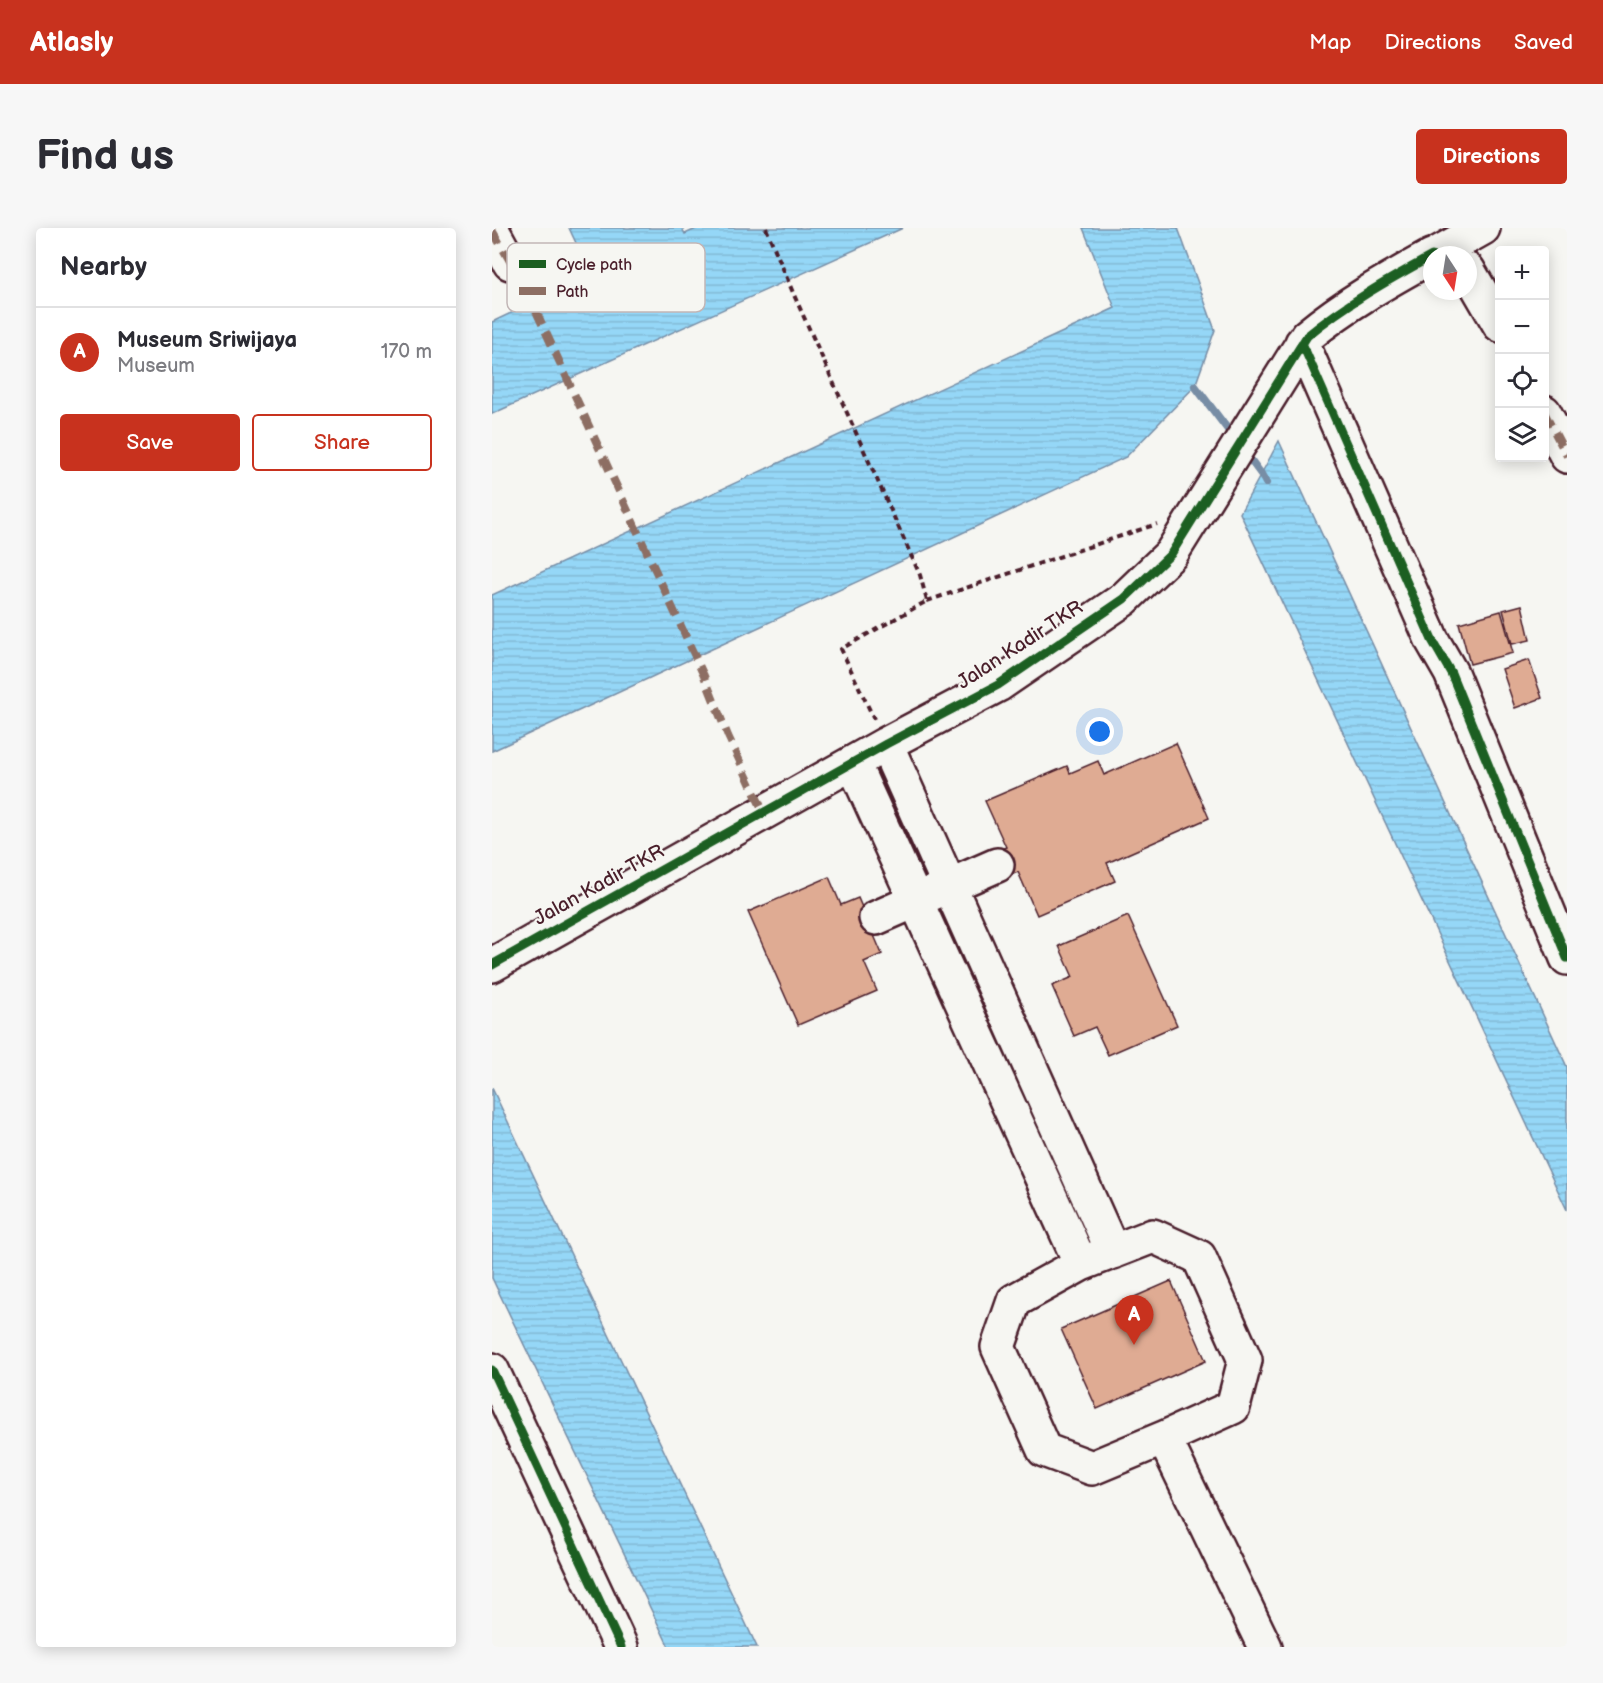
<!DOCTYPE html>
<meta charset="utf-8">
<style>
:root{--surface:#fff;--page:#f7f7f7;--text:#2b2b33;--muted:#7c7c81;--line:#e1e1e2;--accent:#c8321e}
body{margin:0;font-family:"Balsamiq Sans",sans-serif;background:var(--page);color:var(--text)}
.controls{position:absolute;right:18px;top:18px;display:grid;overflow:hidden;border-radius:6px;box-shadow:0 3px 15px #0003}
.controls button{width:54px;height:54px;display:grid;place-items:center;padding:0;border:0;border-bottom:2px solid var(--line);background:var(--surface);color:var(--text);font:30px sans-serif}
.compass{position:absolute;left:931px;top:18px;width:54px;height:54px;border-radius:50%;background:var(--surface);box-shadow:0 3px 15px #0003;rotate:168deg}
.you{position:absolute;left:608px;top:504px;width:21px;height:21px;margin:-15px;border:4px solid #fff;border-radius:50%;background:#1a73e8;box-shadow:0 0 0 9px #1a73e833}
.badge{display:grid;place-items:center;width:39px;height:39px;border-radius:50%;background:var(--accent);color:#fff;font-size:20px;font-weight:700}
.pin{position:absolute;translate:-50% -50px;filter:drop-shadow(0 2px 3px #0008)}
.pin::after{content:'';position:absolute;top:32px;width:21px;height:18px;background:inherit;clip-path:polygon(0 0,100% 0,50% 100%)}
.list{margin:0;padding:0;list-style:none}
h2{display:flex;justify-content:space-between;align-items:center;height:78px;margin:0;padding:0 24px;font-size:26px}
h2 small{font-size:20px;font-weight:400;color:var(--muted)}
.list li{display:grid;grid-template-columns:39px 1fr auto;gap:18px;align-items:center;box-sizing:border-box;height:90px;padding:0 24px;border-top:2px solid var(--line)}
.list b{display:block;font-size:22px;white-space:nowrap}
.list p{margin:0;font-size:20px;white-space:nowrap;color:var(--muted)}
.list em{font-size:20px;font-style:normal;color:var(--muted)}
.actions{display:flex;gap:12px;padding:18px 24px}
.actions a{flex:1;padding:14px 0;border:2px solid var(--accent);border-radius:6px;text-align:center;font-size:21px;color:var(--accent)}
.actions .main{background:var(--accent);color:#fff}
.icon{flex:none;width:33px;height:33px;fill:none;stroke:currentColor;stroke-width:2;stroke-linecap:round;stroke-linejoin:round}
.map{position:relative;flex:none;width:1075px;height:1419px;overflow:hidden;border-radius:6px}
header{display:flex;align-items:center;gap:36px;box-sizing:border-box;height:84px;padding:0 30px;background:var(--accent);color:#fff}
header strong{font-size:28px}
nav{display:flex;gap:33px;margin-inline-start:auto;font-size:21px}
.intro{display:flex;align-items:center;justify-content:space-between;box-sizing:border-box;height:144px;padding:0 36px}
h1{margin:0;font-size:42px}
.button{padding:15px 27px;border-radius:6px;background:var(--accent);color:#fff;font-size:21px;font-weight:700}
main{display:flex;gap:36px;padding:0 36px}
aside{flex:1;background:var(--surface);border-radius:6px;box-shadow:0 3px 15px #0003}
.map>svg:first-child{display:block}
</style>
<header>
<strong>Atlasly</strong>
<nav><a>Map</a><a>Directions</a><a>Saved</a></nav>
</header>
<div class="intro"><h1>Find us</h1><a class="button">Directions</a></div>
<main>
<aside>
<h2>Nearby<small></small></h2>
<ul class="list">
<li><span class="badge">A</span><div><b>Museum Sriwijaya</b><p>Museum</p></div><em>170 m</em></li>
</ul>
<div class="actions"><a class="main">Save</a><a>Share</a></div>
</aside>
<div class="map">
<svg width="1075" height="1419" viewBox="0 0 1075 1419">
<defs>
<pattern id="water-rules" width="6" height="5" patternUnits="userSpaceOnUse" patternTransform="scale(1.5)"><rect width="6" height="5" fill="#95d7f7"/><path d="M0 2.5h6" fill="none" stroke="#82b8d4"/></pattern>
</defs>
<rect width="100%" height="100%" fill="#f6f6f2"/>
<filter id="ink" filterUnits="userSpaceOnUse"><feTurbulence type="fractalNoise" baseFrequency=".0167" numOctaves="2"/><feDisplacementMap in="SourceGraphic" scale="12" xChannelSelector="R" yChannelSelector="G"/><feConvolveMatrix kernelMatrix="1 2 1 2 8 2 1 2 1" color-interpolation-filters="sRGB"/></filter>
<g filter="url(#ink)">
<path fill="url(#water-rules)" stroke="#778da5" stroke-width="1.5" d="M77,0H190L193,6L206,0H411L0,186V94L99,47Z
M591,0H686L723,102L703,158L634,229L0,523V367L623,80Z
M787,213L1075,839V982L748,285Z
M0,860L265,1419H177L0,1050Z"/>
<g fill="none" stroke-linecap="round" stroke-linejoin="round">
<path stroke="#778da5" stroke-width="8" d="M703,158L743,211
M752,223L769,246L774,255"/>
</g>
<path fill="#dfab93" stroke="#4a1f2b" stroke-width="1.5" d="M1030,377L1038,412L1020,416L1011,382Z
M1009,383L1021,425L978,436L967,395Z
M1037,432L1050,470L1023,480L1010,441Z
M684,515L717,590L615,635L623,653L545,687L526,644L514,649L503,623L514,619L493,573L575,538L578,545L606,533L612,547Z
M337,649L349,677L366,670L390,726L372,734L385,763L306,797L256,684Z
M636,688L685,797L616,827L603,799L582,808L560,758L581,749L567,718Z
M679,1053L714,1133L605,1181L569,1101Z"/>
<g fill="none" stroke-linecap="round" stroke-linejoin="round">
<g stroke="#4a1f2b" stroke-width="38">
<path id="minor" d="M0,2L18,35
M943,27L991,0
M976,42L1008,97
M810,115L940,412L959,445L1075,730
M1052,184L1075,228
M394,516L621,1024
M361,535L589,1036L661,1008L707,1029L753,1132L741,1179L672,1210L773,1419
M384,690L505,637
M0,737L394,516L506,457L632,371L679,326L815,108C854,76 896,52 940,28
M589,1036L522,1073L506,1119L552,1222L600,1240L672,1210
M0,1142L129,1419"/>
</g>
<path stroke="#4a1f2b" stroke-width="4" stroke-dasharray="6 4.5" stroke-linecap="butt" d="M274,0L302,67L428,347L435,373L349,421L382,491
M435,373L665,296"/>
<use href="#minor" stroke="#f6f6f2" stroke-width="33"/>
<path stroke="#8d6e63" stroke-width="8" stroke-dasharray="15 8" stroke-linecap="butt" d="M0,2L33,59L212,448L236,508L272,585
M1052,184L1075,228"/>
<g stroke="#f6f6f2" stroke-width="13">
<path id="cycleway" d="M810,115L940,412L959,445L1075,730
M0,737L394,516L506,457L632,371L679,326L815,108C854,76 896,52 940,28
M0,1142L129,1419"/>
</g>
<use href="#cycleway" stroke="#1b5e20" stroke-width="9"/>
</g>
</g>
<g text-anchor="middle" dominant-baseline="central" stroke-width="4.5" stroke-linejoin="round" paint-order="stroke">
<g font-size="20" fill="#4a1f2b" stroke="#f6f6f2">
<text transform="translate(528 417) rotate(-33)">Jalan Kadir TKR</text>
<text transform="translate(107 657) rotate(-29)">Jalan Kadir TKR</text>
</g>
</g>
<rect x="15" y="15" width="198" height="69" rx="9" fill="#f6f6f2" stroke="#c2b6b6" stroke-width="1.5"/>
<rect x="27" y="32" width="27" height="8" fill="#1b5e20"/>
<rect x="27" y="59" width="27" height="8" fill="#8d6e63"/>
<g font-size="16" fill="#4a1f2b">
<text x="64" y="42">Cycle path</text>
<text x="64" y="69">Path</text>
</g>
</svg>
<div class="controls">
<button>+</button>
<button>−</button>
<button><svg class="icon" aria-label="locate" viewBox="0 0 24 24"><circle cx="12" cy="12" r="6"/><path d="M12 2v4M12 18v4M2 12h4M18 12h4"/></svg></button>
<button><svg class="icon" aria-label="layers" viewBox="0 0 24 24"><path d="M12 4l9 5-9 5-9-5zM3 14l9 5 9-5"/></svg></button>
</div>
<svg class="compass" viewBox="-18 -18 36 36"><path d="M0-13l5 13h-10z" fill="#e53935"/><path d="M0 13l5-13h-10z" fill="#7c7c81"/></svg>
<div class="you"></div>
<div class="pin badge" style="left:642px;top:1117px">A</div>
</div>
</main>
